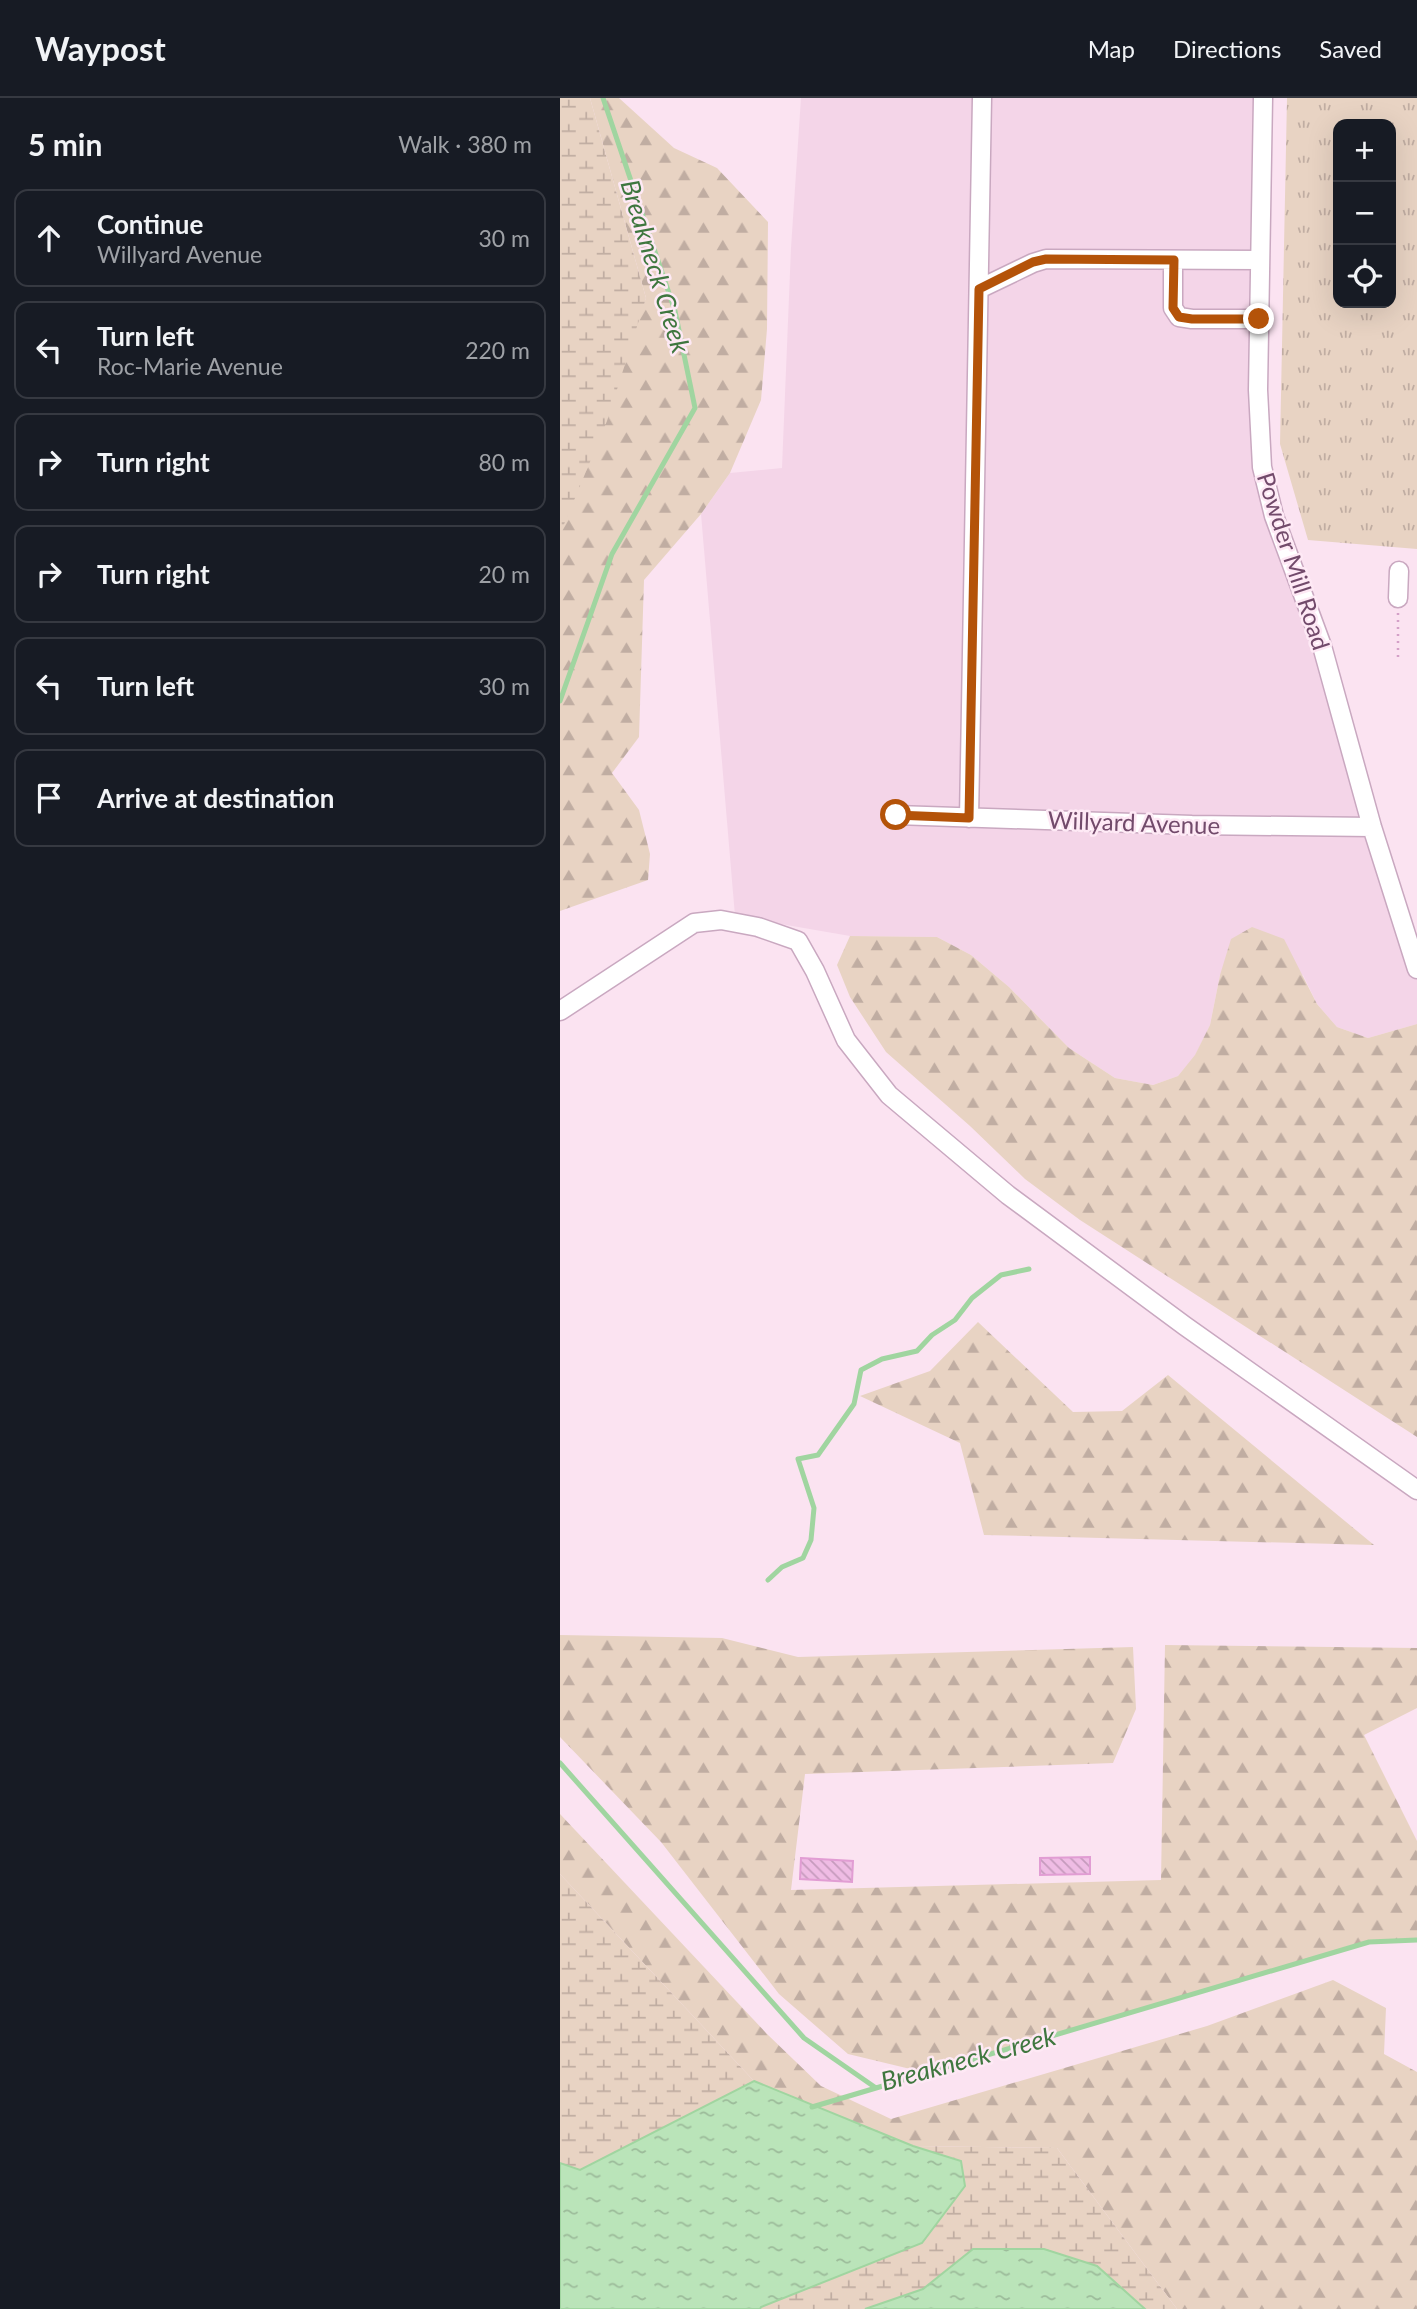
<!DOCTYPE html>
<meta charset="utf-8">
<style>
:root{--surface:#171b24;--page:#20242c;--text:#f1f3f6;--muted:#9ea1a6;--line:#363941}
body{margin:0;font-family:Lato,sans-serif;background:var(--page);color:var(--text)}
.controls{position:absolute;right:21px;top:21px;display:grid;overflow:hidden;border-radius:14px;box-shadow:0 7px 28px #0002}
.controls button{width:63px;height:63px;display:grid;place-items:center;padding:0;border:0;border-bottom:2px solid var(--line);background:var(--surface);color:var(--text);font:35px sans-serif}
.stop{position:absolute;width:21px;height:21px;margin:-16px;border:5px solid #b45309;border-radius:50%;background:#fff}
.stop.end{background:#b45309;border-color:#fff;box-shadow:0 2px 7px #0008}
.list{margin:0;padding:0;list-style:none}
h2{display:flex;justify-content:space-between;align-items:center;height:91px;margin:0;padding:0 28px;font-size:30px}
h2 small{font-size:23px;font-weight:400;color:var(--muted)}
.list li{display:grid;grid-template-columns:46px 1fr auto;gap:21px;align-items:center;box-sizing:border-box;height:98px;margin:0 14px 14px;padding:0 14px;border:2px solid var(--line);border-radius:14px}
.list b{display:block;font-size:26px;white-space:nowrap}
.list p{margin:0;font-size:23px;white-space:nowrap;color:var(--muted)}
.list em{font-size:23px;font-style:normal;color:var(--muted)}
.icon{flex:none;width:38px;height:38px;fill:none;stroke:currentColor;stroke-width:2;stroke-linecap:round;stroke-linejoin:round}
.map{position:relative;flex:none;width:857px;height:2211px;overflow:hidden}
header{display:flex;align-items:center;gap:42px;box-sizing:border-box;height:98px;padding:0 35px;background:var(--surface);border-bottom:2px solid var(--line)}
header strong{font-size:33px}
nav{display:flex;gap:38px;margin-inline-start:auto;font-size:24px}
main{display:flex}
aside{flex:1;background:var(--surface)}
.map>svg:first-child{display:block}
</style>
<header>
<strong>Waypost</strong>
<nav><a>Map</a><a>Directions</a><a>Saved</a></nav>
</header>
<main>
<aside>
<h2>5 min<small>Walk · 380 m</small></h2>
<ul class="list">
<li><svg class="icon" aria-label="ahead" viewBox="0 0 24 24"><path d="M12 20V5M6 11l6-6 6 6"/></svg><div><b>Continue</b><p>Willyard Avenue</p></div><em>30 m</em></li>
<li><svg class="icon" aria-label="left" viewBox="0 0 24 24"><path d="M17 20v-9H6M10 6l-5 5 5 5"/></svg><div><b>Turn left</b><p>Roc-Marie Avenue</p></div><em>220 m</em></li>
<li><svg class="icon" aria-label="right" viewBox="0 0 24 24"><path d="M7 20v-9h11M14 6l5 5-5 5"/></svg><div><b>Turn right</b></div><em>80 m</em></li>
<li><svg class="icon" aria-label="right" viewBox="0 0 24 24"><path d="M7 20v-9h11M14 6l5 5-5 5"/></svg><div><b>Turn right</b></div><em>20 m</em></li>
<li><svg class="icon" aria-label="left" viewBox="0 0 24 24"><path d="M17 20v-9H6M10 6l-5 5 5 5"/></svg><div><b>Turn left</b></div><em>30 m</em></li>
<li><svg class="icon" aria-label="arrive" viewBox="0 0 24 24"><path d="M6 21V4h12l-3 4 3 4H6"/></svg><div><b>Arrive at destination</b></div></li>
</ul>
</aside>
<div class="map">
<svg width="857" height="2211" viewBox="0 0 857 2211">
<defs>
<pattern id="grass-tufts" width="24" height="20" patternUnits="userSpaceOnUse" patternTransform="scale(1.75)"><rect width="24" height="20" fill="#e8d3c3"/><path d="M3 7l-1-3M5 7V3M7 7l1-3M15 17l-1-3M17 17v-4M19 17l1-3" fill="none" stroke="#c0ada2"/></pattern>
<pattern id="forest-firs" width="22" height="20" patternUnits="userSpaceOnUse" patternTransform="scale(1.75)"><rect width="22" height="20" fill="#e8d3c3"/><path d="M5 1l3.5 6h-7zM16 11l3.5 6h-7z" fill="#c0ada2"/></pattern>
<pattern id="wetland-marsh" width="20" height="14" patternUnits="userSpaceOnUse" patternTransform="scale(1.75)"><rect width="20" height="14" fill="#e8d3c3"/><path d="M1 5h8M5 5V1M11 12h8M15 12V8" fill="none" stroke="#c0ada2"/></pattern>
<pattern id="water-ripples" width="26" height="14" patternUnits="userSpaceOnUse" patternTransform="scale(1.75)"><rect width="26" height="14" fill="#bae4b9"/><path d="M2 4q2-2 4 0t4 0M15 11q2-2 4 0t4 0" fill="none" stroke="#9cbb9a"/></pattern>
<pattern id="building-back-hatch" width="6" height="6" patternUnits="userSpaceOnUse" patternTransform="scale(1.75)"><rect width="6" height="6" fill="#efbce4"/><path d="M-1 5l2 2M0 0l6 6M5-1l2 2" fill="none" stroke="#c69bbd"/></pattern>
</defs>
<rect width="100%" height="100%" fill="#fbe3f1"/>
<path fill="#f4d5e8" d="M241,0H703L700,349L857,871V926L808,940L777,929L757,906L743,877H660L650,927L635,958L618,978L593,987L555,980L509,950L449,889L411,857L377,839L290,838L175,818L141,416L170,375L222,370L231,150Z"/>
<path fill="url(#grass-tufts)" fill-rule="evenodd" d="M727,0H857V451L748,442L720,346ZM778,26H831V205H778Z"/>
<path fill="url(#forest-firs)" d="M30,0H59L114,50L157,70L208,124L207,231L201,302L170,375L141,416L84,482L79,639L52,675L79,712L90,756L88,782L0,813V421L86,200Z
M692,829L724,841L757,906L777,929L808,940L857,926V1339L520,1122L465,1081L410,1028L326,954L290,899L277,867L290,838L377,839L411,857L449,889L509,950L555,980L593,987L618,978L635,957L650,927L660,877L671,841Z
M418,1224L513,1314L562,1313L608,1277L814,1447L424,1437L400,1345L300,1298L370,1273Z
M0,1537L162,1540L238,1559L573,1549L576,1611L553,1665L245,1676L231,1792L601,1782L605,1547L857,1550V1610L804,1637L857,1743V1842L809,1844L367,1975L288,1956L219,1896L101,1744L0,1639Z
M0,1716L207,1936L261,1988L331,2021L647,1928L773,1882L826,1910L824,1956L857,1974V2211H617L497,2050L353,2048L194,1983L0,1776Z"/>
<path fill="url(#wetland-marsh)" d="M0,0H30L86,200L47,323L0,436Z
M0,1776L194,1983L353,2048L497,2050L617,2211H0Z"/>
<path fill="url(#water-ripples)" stroke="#a0d5a0" stroke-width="2" d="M194,1983L353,2048L401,2063L405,2088L362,2145L201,2209L200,2211H0V2065L20,2072Z
M413,2151H484L537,2168L585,2211H305L363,2191Z"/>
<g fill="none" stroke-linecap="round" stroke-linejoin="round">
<path stroke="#a0d5a0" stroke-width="5" d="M0,603L52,456L135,310L115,213L43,0
M208,1482L222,1469L243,1460L251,1442L254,1410L238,1361L258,1357L294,1306L301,1272L322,1261L357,1253L372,1237L395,1222L412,1200L441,1177L469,1171
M0,1665L244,1940L316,1990L809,1844L857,1842
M252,2009L316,1990"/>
</g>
<path fill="url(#building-back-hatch)" stroke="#e19dd3" stroke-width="2" d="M530,1759V1776L480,1777V1760Z
M241,1760L293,1763L292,1784L240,1781Z"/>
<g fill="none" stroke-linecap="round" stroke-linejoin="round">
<g stroke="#c9a8c0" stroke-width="21">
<path id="minor" d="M703,0L698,292L702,369L714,418L762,548L812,729L857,871
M613,162V210L619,219L632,221H699
M419,191L473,165L486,161L699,162
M838,500L839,473
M336,717L632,727L812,729
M409,720L422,0
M0,913L134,825L161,822L198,829L238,843L255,873L286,942L329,997L448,1097L625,1228L857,1392"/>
</g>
<path stroke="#d4a0c8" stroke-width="2.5" stroke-dasharray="2 5" stroke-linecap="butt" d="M838,515V561"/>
<use href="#minor" stroke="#fff" stroke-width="18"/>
</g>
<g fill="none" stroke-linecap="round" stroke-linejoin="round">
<path stroke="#b45309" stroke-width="9" d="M336,717L409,720L419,191L473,164L486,161L614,162L613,210L619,219L632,221H699"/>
</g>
<g text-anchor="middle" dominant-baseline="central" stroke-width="5" stroke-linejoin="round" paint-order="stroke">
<g font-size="24" fill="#724a6b" stroke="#fee9f5">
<text transform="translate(734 463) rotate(72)">Powder Mill Road</text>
<text transform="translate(574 724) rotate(2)">Willyard Avenue</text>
</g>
<g font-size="26" font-style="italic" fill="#3f773f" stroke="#fee9f5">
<text transform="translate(96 168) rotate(73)">Breakneck Creek</text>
<text transform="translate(408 1960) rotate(-15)">Breakneck Creek</text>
</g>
</g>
</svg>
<div class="controls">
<button>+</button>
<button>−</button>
<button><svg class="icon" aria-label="locate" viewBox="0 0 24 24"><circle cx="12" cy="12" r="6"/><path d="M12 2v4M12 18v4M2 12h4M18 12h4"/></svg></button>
</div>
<div class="stop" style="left:336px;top:717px"></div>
<div class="stop end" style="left:699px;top:221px"></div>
</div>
</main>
